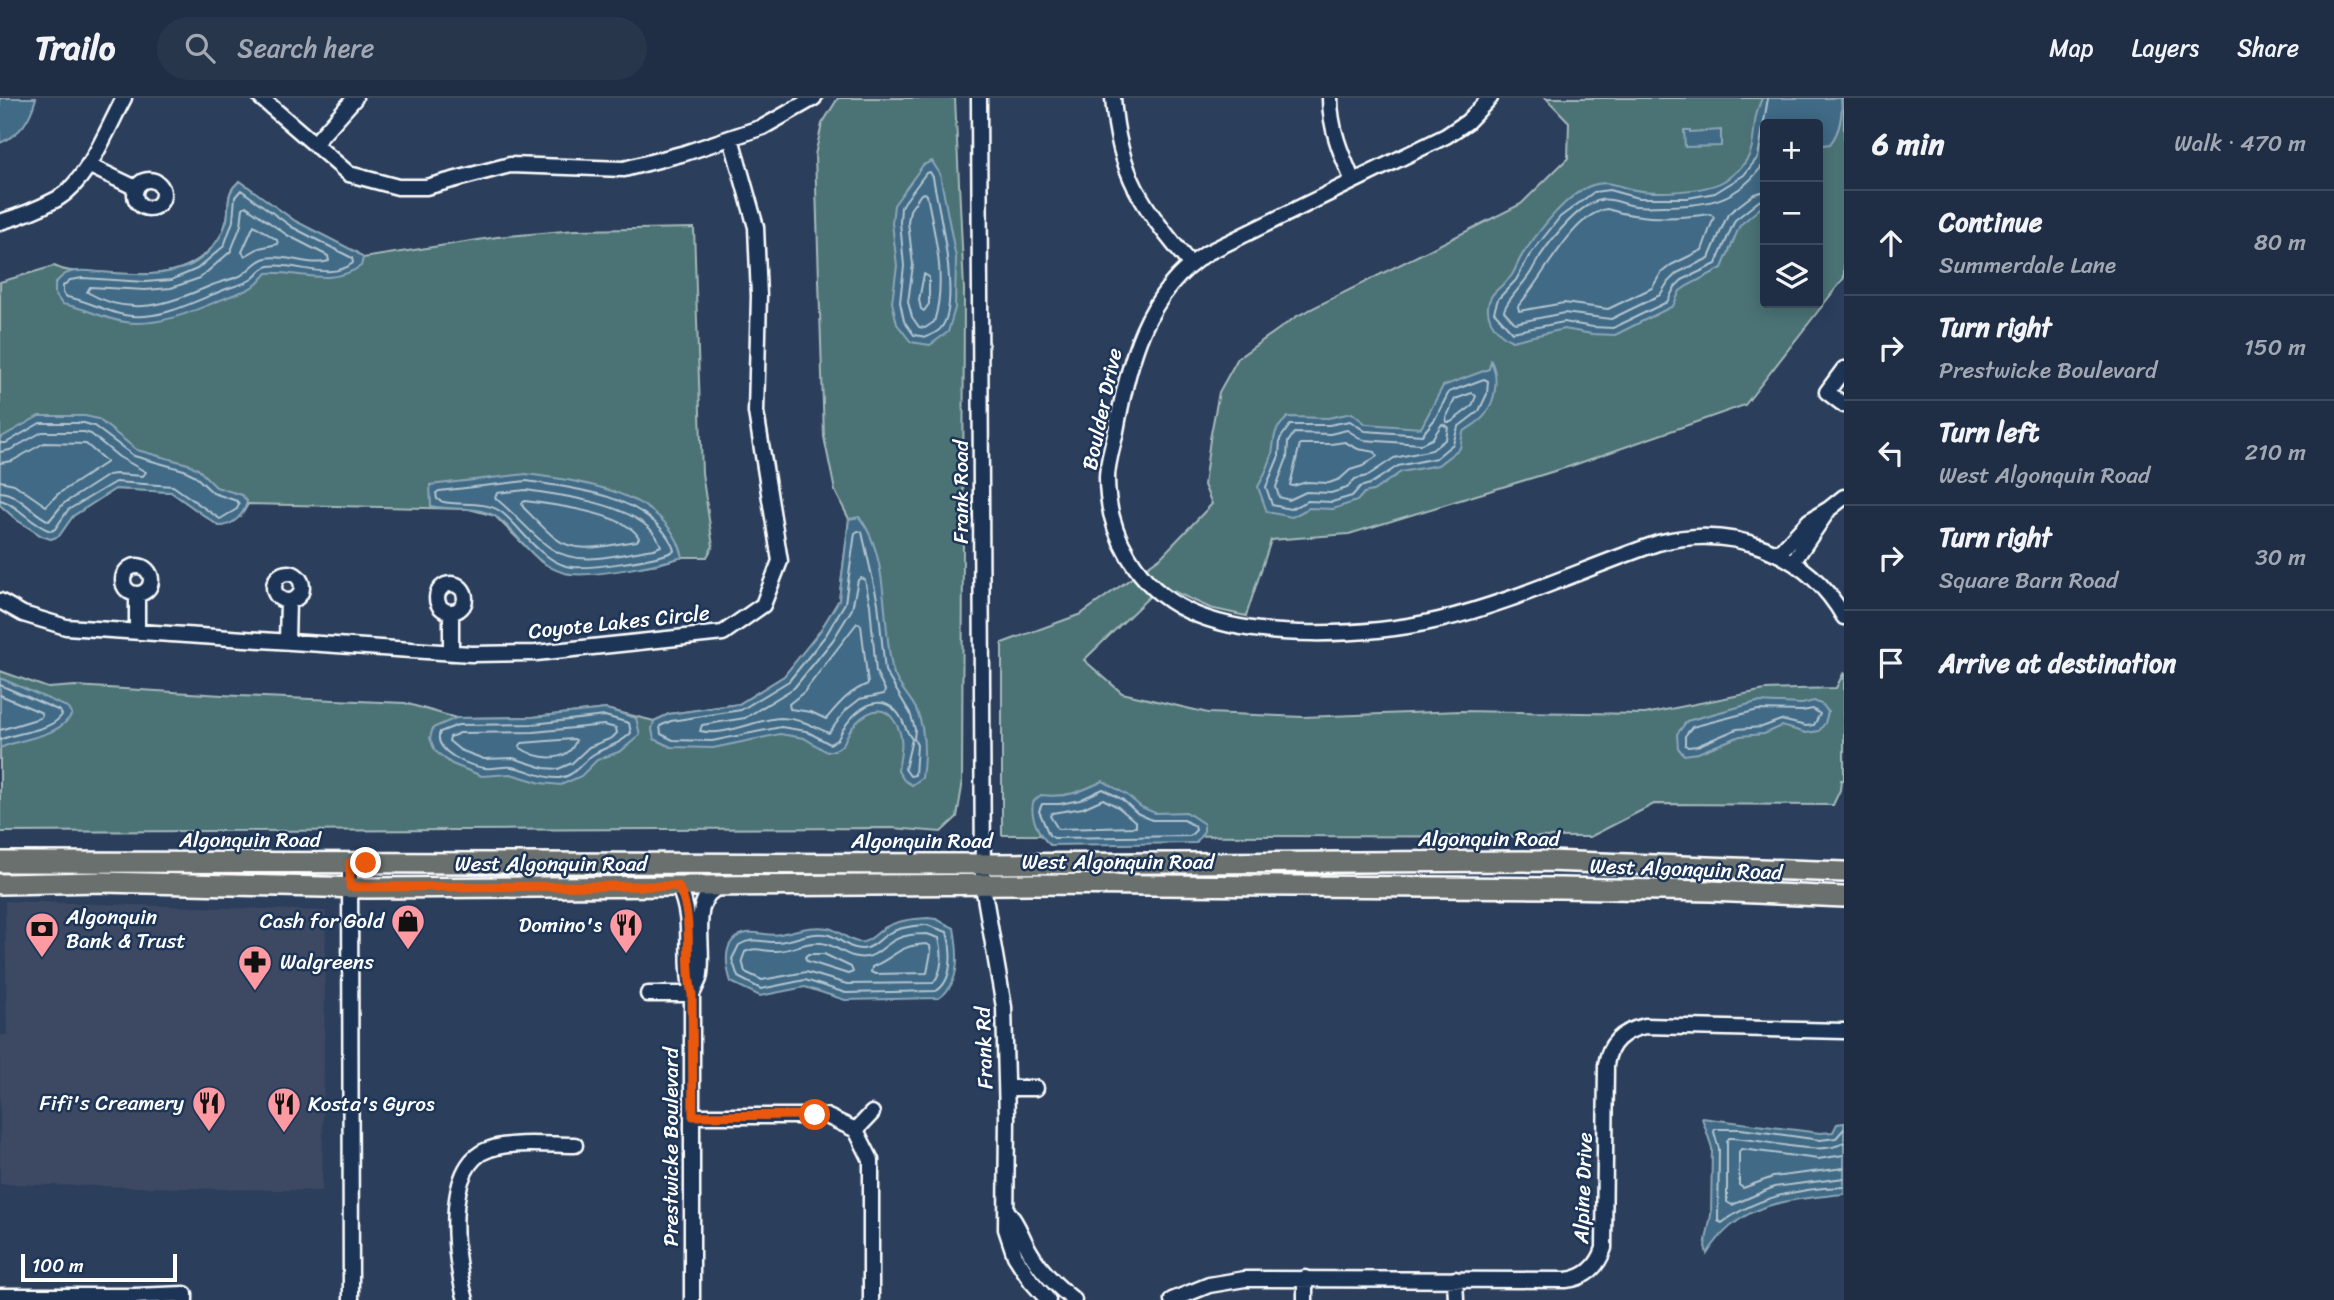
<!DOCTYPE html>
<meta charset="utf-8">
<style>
:root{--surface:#202e45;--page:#28364c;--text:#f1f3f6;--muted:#a2a8b3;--line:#3d4a5e}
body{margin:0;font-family:Sriracha,sans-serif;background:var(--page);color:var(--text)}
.controls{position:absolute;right:21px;top:21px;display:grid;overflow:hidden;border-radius:7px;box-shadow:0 4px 18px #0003}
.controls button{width:63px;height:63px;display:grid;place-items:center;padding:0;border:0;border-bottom:2px solid var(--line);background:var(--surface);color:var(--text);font:35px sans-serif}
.scale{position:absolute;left:21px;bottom:18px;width:156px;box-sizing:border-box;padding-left:7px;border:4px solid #fff;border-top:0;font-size:19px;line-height:24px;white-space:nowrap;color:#fff;-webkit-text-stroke:5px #1d3557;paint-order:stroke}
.stop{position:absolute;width:21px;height:21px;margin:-16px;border:5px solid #ea580c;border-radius:50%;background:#fff}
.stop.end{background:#ea580c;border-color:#fff;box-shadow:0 2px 7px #0008}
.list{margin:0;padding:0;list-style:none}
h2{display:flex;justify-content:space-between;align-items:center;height:91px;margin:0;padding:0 28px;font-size:30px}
h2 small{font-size:23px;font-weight:400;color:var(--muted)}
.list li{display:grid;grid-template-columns:46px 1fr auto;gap:21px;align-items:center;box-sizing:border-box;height:105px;padding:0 28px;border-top:2px solid var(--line)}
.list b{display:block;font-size:26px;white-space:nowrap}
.list p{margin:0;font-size:23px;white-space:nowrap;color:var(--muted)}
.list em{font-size:23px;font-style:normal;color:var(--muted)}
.icon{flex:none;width:38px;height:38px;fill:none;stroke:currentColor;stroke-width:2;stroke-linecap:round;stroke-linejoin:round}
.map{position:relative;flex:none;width:1844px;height:1202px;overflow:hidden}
header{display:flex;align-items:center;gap:42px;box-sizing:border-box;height:98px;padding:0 35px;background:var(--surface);border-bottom:2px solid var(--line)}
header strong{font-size:33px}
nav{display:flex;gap:38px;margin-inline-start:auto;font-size:24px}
.search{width:490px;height:63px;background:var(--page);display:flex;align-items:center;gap:18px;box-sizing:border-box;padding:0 24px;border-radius:38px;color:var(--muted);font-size:26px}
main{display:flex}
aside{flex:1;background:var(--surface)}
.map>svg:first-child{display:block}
</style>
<header>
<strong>Trailo</strong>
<div class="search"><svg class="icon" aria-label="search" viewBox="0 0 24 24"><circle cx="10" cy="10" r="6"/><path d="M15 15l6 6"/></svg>Search here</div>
<nav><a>Map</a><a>Layers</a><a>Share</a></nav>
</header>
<main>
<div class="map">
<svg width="1844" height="1202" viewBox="0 0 1844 1202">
<rect width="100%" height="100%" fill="#2b3e5c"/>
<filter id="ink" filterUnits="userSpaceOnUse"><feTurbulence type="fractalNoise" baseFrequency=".0143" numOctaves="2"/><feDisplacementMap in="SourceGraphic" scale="14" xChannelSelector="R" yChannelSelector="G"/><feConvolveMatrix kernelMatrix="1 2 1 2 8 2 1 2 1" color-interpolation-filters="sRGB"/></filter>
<g filter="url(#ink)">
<path fill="#3c4962" d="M5,803L326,813L322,1093L0,1086V937H7Z"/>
<path fill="#4c7376" stroke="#a6b9ba" stroke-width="2" fill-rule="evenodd" d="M838,0H955L964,191L962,689L957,719L941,734L892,730L0,734V573L48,590L75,588L239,598L405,605L456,620L533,619L606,611L654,623L669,616L739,606L784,578L820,533L839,502L849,421L835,393L824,339L815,57L822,26Z
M1546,0H1844V180L1745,307L1571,368L1349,436L1271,442L1246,518L1210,510L1173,493L1161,506L1150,498L1084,562L1122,595L1208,615L1303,619L1461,613L1645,616L1765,592L1836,590L1844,574V682H1841L1840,692L1833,707L1654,706L1590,739L1002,737V545L1081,516L1161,459L1212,406L1204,387L1210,341L1219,294L1238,260L1297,218L1521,106L1568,60L1569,24ZM1765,26H1818V205H1765Z
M240,83L295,123L356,154L363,160L497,139L575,132L694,130L702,375L713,448L707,459H683L658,466L589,476L566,475L541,464L495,418L469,411L248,406C243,417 232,428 219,428L171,394L115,391L73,418L59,438L51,441L42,438L17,422L0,407V184L54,168C68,175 80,173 95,174C133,176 173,183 204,157C209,152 216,148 219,142C222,136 225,128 227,121C230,105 225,93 240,83Z"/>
<path fill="#406b86" stroke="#8ca6b6" stroke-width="2" d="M0,0H36C30,22 21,36 0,45Z
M1762,0H1841C1843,16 1840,34 1830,46L1818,48V26H1765V106L1740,127L1722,170L1687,188L1680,193L1673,208L1615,237L1592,236L1564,231L1512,243C1494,234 1480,214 1493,196C1499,189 1507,184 1512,177C1517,169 1519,160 1525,153C1540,132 1567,95 1593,87C1608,82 1620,89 1635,92C1656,96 1705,94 1724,83C1767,55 1745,37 1762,0Z
M1684,32H1690V34L1721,32V48L1685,49Z
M932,63L940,76L956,160L955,210L948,234L930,247L911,244L897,226L892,204L897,168L892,125L894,107L923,67Z
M240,83L295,123L356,154L363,160L361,168C331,189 300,173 267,175L258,185L247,192C207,205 168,230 125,224C103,221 84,209 62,206L55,196V185C59,182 63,176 68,175C77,171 90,173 100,174C131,176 162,180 191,167C208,158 222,140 227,122C230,106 225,94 240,83Z
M1491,263C1499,279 1496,302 1485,317C1480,324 1470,329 1463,334L1460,350L1438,367L1401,374L1373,393L1364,395L1357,403L1333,411L1309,410L1292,419L1267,414L1258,389C1263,379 1270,367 1272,356C1276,336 1271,335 1288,319L1328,320L1352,315L1366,326L1421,330L1443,288L1489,271Z
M39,318H85L98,321L137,352L188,366L198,371L216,389L242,397L247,403C245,416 233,428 219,428L171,394L115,391L73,418L59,438L51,441L42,438L17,422L0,407V340Z
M526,376C582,384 667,393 683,459C659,466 589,481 565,475C558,473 547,468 541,463C525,452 511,427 495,418C475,407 451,413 431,408L430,387Z
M859,419C889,456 882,525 892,569C895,585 909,597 916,611C926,632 925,658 922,680L912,687L904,682L898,673C901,654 906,638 893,621C879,601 855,621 847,638C843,645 847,641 842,647C838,652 833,652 827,654L804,640L780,636L713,650L671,649L654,641L652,631L654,623L669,616L739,606L784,578L820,533L839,502L849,421Z
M0,580L67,609L72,616C58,640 24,639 0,650Z
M1814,603L1823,607L1828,614L1825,625L1819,633L1806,635L1782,628L1764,636L1740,638L1698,655L1684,657L1678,650L1677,636L1687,623L1757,604L1802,606Z
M606,611L636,620L640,637L621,653L597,662L581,678L561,687L541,685L511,676L482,678L452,666L435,653L430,640L433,630L456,620L533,619Z
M1103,683L1127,697L1141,709L1155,715L1186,714L1204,726V733L1196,745L1050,747C1039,737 1030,720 1033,704L1041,697C1067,700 1080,694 1103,683Z
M928,820L936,821L954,830C958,853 962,885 939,900L845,902L805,889L760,898L731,884C725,865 722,840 747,835C758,833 770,839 780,836C796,833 811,827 828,830C840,832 851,846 863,844C872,842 878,833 886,829C899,822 913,821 928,820Z
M1702,1020L1820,1035L1833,1034L1837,1026L1844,1025V1096C1788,1102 1740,1103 1707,1156L1705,1148L1711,1117L1712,1050Z"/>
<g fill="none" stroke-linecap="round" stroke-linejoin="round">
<path stroke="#b3c4cf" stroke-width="2" d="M1765,64C1738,103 1708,108 1663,108C1654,108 1645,109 1636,108C1624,107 1612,99 1600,102C1575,108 1542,152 1531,174C1524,186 1505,204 1504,213L1515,225L1564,215L1611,221L1660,197L1668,184L1677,175L1709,160L1728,116L1754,96L1765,93
M930,74L933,79C938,110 962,205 941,230C938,234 931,237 927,239L914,237L904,223L900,204L904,168L900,124L901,109L926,75Z
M241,92L292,129L352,160L353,165C329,184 296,164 269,168C261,169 259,176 252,181C246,185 239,187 232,189C197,201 162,224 124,217C104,213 86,202 67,199L63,195V188L70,182L83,180L145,184L171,182L197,171L224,148L233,123L235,99Z
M925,95L927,97C935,139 947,182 934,224L925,230L919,229L912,219L908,204L913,167L908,124L910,112L921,96Z
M1765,102L1759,103L1735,122L1716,166L1682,182L1675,189L1667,204L1613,230L1593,229L1564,224L1512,234L1494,214L1498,201L1516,182L1529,158L1560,119L1594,94L1609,92L1638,100H1688L1715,95L1744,77L1758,59L1768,0
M246,108L287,137L328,158L329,163C310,169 287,156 266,160C255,162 250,173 240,178C230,182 219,184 210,188C167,206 131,220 87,194L90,189L145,192L171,190L200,180L231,153L241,127L243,110Z
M1607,111C1641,122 1676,121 1710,116L1714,119L1702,152L1671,167L1661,175L1652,190L1608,211L1564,205L1519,213L1518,208C1541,184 1572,116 1607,111Z
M254,127L277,142L278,146L259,150L245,158L242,154Z
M924,176L929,179V206L924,213L921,211L919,202Z
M1484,281L1488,283L1487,296L1479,313L1458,329L1453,346L1436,360L1398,368L1370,386L1360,389L1352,398L1332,404L1308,403L1290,411L1272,407L1266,389L1279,358L1280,341L1290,327H1329L1350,323L1365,333L1422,337L1435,321L1449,294Z
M1472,295L1476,298L1472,308L1451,324H1447L1446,320L1455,301Z
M1442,326L1448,329L1446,341L1432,352L1394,360L1367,378L1355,381L1347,390L1331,395L1306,394L1289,402L1279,399L1276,389L1287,360L1288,344L1294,335L1330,336L1347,332L1363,342L1421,346L1432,341Z
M1345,344L1358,351L1375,354L1377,358L1363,368L1350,372L1340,381L1329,385L1307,384L1293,388L1290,387L1300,346H1331Z
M0,345H6L40,325H84L94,328L134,358L184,372L194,377L213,395L237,403L239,406L237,411L220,421L173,388L115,384L68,412L55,431L51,433C32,428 16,405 0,402
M0,354L10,352L42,334H84L91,336L119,359L146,374L143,378L116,376L108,377L63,406L49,423C33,416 18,395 0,394
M0,365L12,363L44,345L86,346L107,364L58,396L46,408L14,386L0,383
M526,383C572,390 632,395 664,434C669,441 673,445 674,453C659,461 583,473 566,468C560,466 552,462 547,458C529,447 517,425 500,413C482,401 449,410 437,401L436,395L439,393Z
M526,392C562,397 648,407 661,448L654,451C623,455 580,470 552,451C533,439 514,414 495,400L497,395Z
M525,403C550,406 628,416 639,440L637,443C611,446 577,458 555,440C544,431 533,419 523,409L522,405Z
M858,433L862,434L878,505L885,573L910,615L915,631L914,641L917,647L915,677L910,678L905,671L912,641C905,633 904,621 896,613C874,590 846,621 838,641L830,646L806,633L781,629L712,643L673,642L661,636L660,628L671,623L741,612L789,583L826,537L845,505L855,435Z
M861,480L865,482L870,507L876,574L885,592L884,596L860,601L846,612L829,635C812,628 802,621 782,620C758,620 727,639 700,633L702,627L745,620L794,590L833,542L852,511L858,482Z
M857,525L861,527L868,586C849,593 839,606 826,621L811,614L790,611L789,606L804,594Z
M0,587L60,613L62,617C50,634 19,633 0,642
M0,597L40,614L42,617L40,620L0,632
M1813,611L1820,616L1814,627L1806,628L1781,622L1762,629L1737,631L1697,648L1688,649L1685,647V638L1692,629L1758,612L1802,613Z
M605,618L629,625L631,635C616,649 609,647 594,656C581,664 576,678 559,680C542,681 528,671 512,669C503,668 493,671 485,670C470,669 432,653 440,634L458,627L533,626Z
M604,627L616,630L617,635L612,640L589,649L572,665L558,671L544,670L513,660L484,661L460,652L449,643L450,639L460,635L534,634Z
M573,641L576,642C568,667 536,661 519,649L522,645Z
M1103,691L1123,702L1137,715L1152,722H1184L1195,728L1196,732L1190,738L1054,740L1049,737L1039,713L1042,706H1060L1080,702Z
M1103,701L1118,709L1136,724V729L1058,731L1050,718L1052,715L1083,710Z
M927,827L947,834C952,851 954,883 936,893L846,895L805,882L761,891L738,879L732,861L739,847C753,839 761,844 776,844C794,844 809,832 829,837C841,841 850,852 863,851C873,850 879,842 886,837C898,829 913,828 927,827Z
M927,836L939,840C943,854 943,874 933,885L847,886L806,874L762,882L745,874L742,862L745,854C756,848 765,854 777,853C794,852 808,841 826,846C841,850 850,862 867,859C876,858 882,850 890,845C901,837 914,836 927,836Z
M927,846L930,848L931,854L927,875L875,876L871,874L872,869C896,859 898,847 927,846Z
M808,856H824L851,869L853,874L848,876L807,863L805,859Z
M1844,1031L1836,1040L1820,1042L1741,1031H1715L1714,1034L1719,1051L1718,1123L1722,1125C1757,1098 1801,1090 1844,1089
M1844,1044C1822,1061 1757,1039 1729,1040L1727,1043V1104L1732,1107L1774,1089L1844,1080
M1844,1057L1818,1061L1741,1051L1739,1054V1087L1743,1090L1773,1079L1844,1070"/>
<g stroke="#fff" stroke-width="19">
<path id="minor" d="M261,0L349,76L398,89H426L510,67L624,71L685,55L763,29L814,0
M979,0L983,788L1004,909L1007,1019L1006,1131L1015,1158L1031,1183L1048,1202
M1113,0C1119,79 1142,107 1190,166
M1330,0C1330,30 1341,56 1353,83
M1490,0L1467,24L1446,38L1207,155C1145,194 1128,266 1116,333C1113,348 1107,365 1107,380C1107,435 1137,489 1188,513C1254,544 1369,538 1439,522C1514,504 1585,470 1658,445C1730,426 1806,452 1844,519
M314,46L355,0
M88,67L136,90
M135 96a14 14 0 1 1 28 0a14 14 0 1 1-28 0Z
M0,124C18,119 40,110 57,101C88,83 107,31 124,0
M1844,271L1827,294L1844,307
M1829,411L1844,399
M1779,455L1809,423L1829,411L1793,464
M123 482a14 14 0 1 1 28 0a14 14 0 1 1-28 0Z
M274 489a14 14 0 1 1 28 0a14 14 0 1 1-28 0Z
M437 500a14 14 0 1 1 28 0a14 14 0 1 1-28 0Z
M0,503L23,516L66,529L471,556L536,555L723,535L763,507L780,463L756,314L759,198L756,129L731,40
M137,533V496
M287,544L288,503
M451,555V514
M350,765L351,1202
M678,788C696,824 683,858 692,896V1202
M648,896H692
M692,896C694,892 697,886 699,881C707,853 686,798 722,788
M1007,990H1036
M693,1018H826L856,1032
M1007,1113C1018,1125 1021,1138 1029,1152C1040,1172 1056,1188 1074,1202
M1305,1180V1202
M1455,1181L1456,1202
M0,1198H135L185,1196V1202
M466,1202C455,1165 441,1066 490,1051C513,1043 550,1047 575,1047
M871,1202V1062L856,1032L872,1015
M1172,1202L1209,1187L1245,1181L1566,1182C1585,1180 1598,1169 1604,1150L1606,967C1609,944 1623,933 1645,928L1844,933"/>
</g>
<g stroke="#fff" stroke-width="24">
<path id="major" d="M0,764L983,766L1548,763L1844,774
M0,786L102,784L366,790L1030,786L1560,790L1711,793L1844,799"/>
</g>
<use href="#minor" stroke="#1d3557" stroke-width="14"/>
<use href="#major" stroke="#6b706d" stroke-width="19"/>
</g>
</g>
<g fill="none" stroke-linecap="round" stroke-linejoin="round" filter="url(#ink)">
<path stroke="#ea580c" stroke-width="9" d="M366,765H350V789L678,788C696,823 683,859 692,896L693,1018L815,1017"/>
</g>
<defs>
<g id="shop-pin" transform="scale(1.75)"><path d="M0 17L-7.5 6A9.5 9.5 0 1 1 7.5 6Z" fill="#ff9aa2" stroke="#1d3557"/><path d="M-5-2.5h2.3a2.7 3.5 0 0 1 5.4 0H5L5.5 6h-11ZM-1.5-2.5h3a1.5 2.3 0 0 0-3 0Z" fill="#111"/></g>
<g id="restaurant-pin" transform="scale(1.75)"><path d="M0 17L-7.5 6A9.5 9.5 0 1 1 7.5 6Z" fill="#ff9aa2" stroke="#1d3557"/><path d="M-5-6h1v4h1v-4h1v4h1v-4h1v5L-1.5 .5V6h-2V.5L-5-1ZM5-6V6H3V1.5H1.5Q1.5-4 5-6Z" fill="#111"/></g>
<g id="bank-pin" transform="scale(1.75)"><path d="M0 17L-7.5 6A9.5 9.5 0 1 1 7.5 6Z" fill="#ff9aa2" stroke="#1d3557"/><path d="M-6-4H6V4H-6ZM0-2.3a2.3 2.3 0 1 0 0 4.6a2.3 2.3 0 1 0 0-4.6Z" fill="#111"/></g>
<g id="pharmacy-pin" transform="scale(1.75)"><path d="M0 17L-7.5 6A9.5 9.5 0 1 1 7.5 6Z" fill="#ff9aa2" stroke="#1d3557"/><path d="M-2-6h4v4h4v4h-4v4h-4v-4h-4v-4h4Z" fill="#111"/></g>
</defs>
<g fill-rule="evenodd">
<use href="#shop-pin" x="408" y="823"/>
<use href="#restaurant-pin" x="626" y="827"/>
<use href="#bank-pin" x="42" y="831"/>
<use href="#pharmacy-pin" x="255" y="864"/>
<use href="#restaurant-pin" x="209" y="1005"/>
<use href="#restaurant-pin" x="284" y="1006"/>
</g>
<g text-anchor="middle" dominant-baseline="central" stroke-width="5" stroke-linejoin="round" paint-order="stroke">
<g font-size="21" fill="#fff" stroke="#1d3557">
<text transform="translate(1102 311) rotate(-78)">Boulder Drive</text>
<text transform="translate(961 394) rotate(-90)">Frank Road</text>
<text transform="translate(619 524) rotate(-6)">Coyote Lakes Circle</text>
<text x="1489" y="741">Algonquin Road</text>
<text x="250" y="742">Algonquin Road</text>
<text x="922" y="743">Algonquin Road</text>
<text x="1118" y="764">West Algonquin Road</text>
<text x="551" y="766">West Algonquin Road</text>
<text transform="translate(1686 771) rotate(2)">West Algonquin Road</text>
<text transform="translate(984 950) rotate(-92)">Frank Rd</text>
<text transform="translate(671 1049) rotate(-90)">Prestwicke Boulevard</text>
<text transform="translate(1583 1090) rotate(-88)">Alpine Drive</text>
</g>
<g font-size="21" fill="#fff" stroke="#1d3557" text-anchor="start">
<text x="66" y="819">Algonquin<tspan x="66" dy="24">Bank &amp; Trust</tspan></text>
<text x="384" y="823" text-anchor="end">Cash for Gold</text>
<text x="602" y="827" text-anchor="end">Domino's</text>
<text x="280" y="864">Walgreens</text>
<text x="184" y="1005" text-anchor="end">Fifi's Creamery</text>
<text x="308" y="1006">Kosta's Gyros</text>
</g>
</g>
</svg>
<div class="controls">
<button>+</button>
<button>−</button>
<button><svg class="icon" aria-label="layers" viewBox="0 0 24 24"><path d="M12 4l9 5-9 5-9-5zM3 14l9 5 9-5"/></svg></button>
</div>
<div class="scale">100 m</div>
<div class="stop" style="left:815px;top:1017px"></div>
<div class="stop end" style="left:366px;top:765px"></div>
</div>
<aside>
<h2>6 min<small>Walk · 470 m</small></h2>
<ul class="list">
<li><svg class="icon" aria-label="ahead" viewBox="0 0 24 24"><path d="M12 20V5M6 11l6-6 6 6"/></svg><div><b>Continue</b><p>Summerdale Lane</p></div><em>80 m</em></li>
<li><svg class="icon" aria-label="right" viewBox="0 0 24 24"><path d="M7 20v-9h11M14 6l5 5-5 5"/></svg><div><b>Turn right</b><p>Prestwicke Boulevard</p></div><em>150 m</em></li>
<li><svg class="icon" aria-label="left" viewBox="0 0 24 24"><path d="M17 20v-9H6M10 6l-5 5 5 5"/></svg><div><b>Turn left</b><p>West Algonquin Road</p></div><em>210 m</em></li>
<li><svg class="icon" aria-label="right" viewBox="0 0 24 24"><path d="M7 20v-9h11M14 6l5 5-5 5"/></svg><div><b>Turn right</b><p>Square Barn Road</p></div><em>30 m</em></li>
<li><svg class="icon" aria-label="arrive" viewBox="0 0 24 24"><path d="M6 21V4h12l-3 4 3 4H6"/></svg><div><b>Arrive at destination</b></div></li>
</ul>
</aside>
</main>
